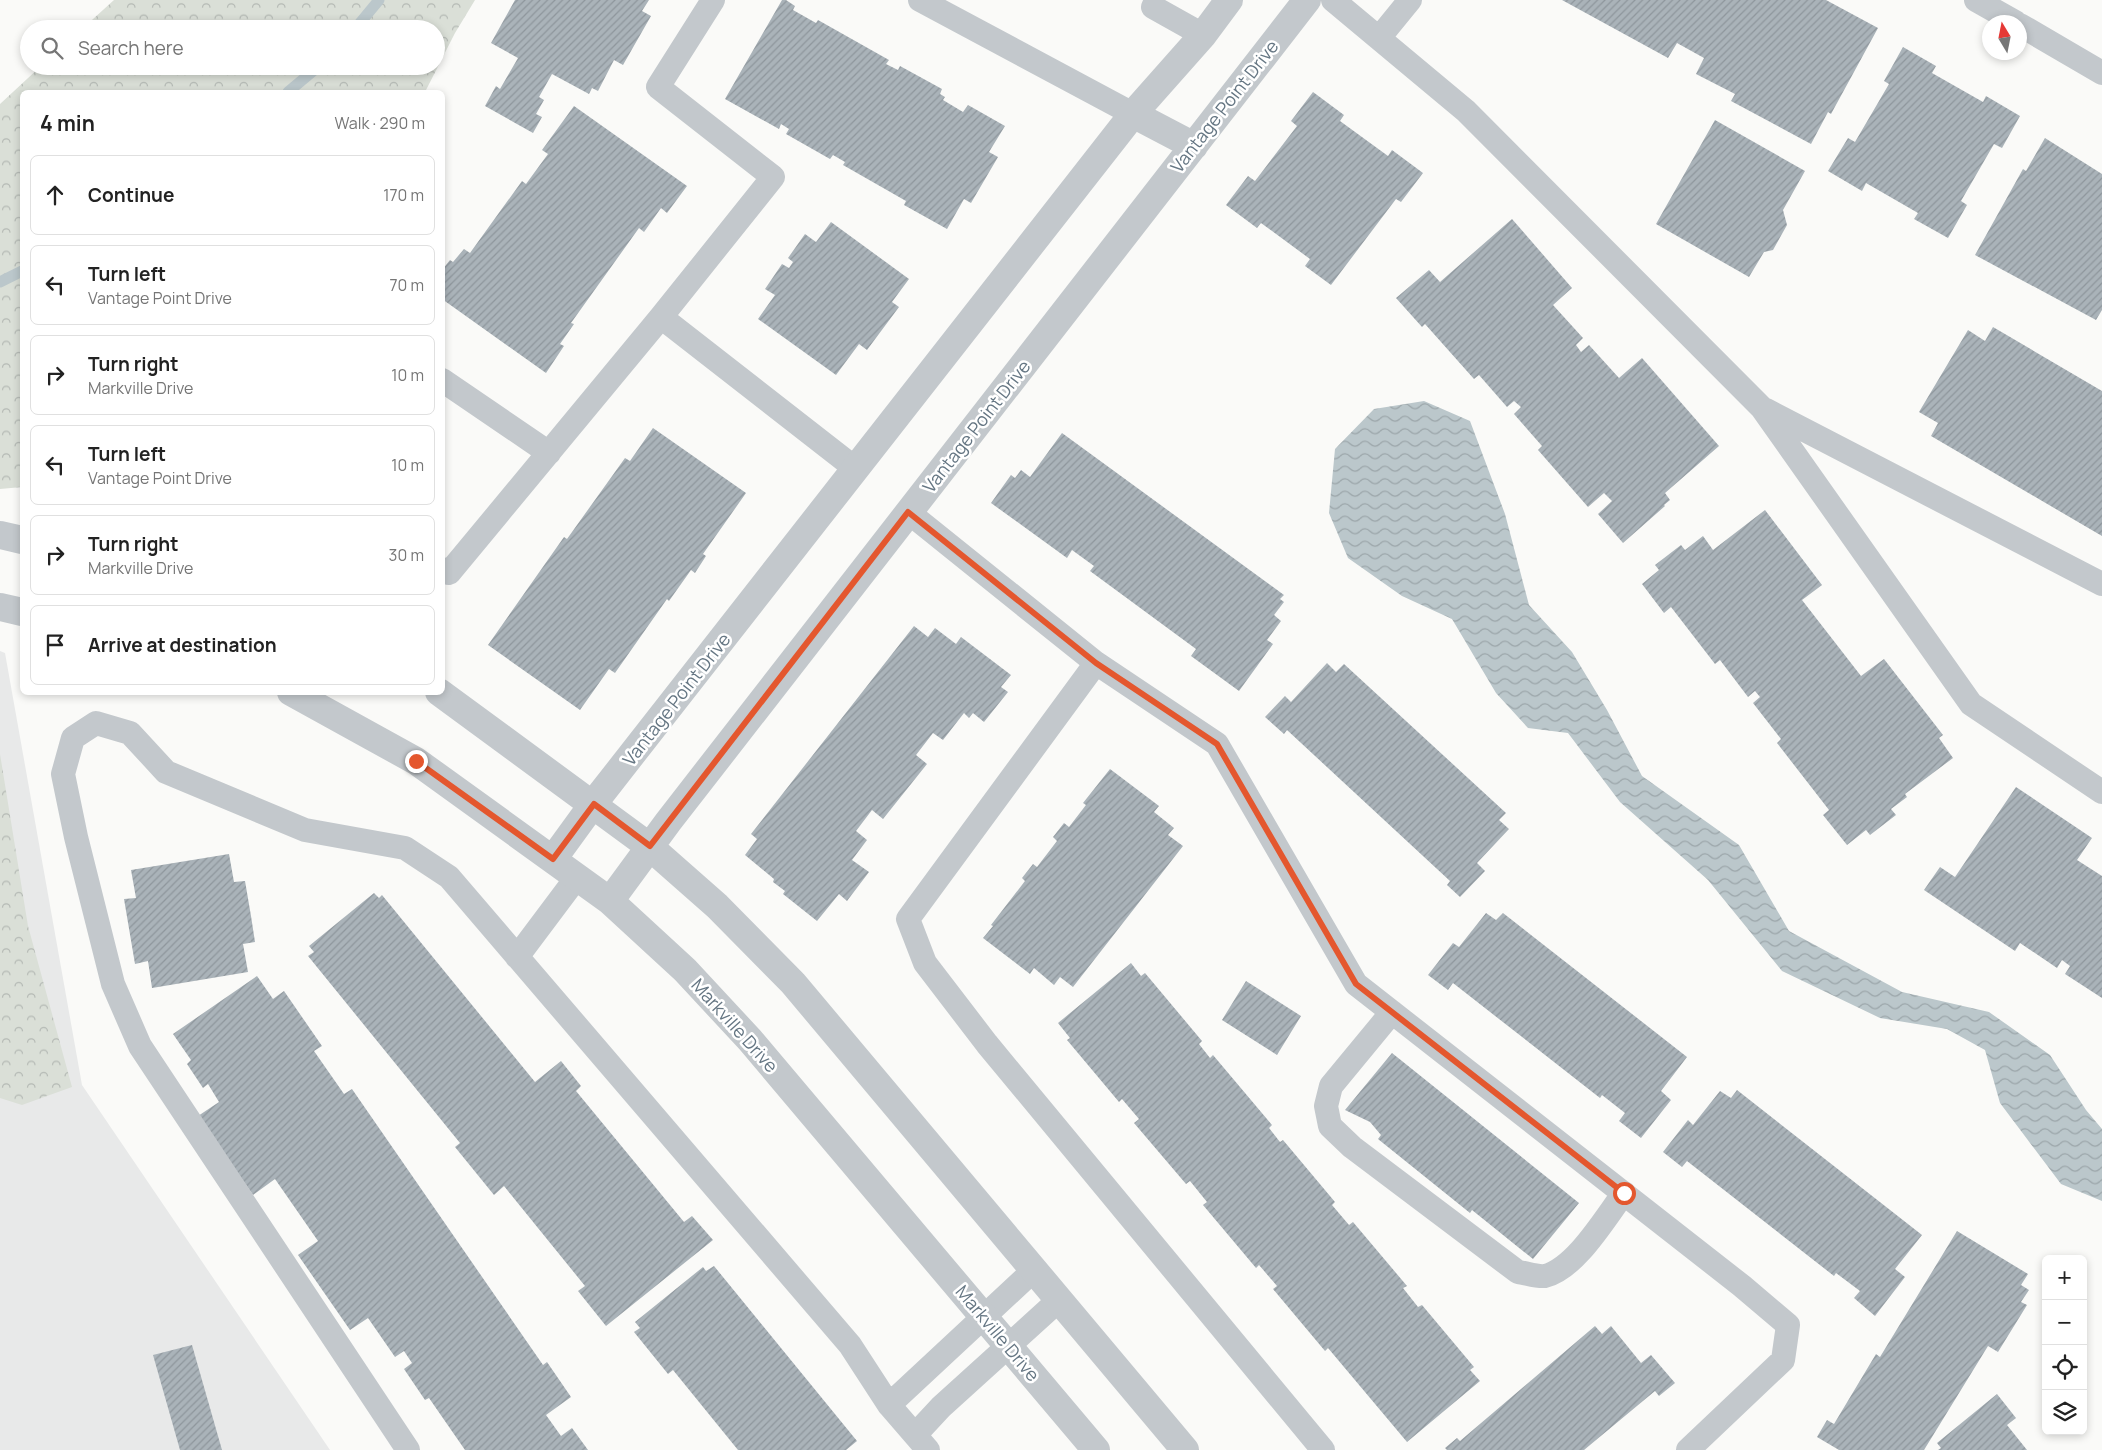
<!DOCTYPE html>
<meta charset="utf-8">
<style>
:root{--surface:#fff;--page:#f6f6f6;--text:#222;--muted:#767676;--line:#e0e0e0}
body{margin:0;font-family:Manrope,sans-serif;background:var(--page);color:var(--text)}
.controls{position:absolute;right:15px;bottom:15px;display:grid;overflow:hidden;border-radius:8px;box-shadow:0 2px 8px #0003}
.controls button{width:45px;height:45px;display:grid;place-items:center;padding:0;border:0;border-bottom:1px solid var(--line);background:var(--surface);color:var(--text);font:25px sans-serif}
.compass{position:absolute;left:1982px;top:15px;width:45px;height:45px;border-radius:50%;background:var(--surface);box-shadow:0 2px 8px #0003;rotate:350deg}
.stop{position:absolute;width:15px;height:15px;margin:-11px;border:4px solid #e4572e;border-radius:50%;background:#fff}
.stop.end{background:#e4572e;border-color:#fff;box-shadow:0 1px 5px #0008}
.list{margin:0;padding:0;list-style:none}
h2{display:flex;justify-content:space-between;align-items:center;height:65px;margin:0;padding:0 20px;font-size:21px}
h2 small{font-size:16px;font-weight:400;color:var(--muted)}
.list li{display:grid;grid-template-columns:32px 1fr auto;gap:15px;align-items:center;box-sizing:border-box;height:80px;margin:0 10px 10px;padding:0 10px;border:1px solid var(--line);border-radius:8px}
.list b{display:block;font-size:19px;white-space:nowrap}
.list p{margin:0;font-size:16px;white-space:nowrap;color:var(--muted)}
.list em{font-size:16px;font-style:normal;color:var(--muted)}
.icon{flex:none;width:28px;height:28px;fill:none;stroke:currentColor;stroke-width:2;stroke-linecap:round;stroke-linejoin:round}
.map{position:relative;flex:none;width:2102px;height:1450px;overflow:hidden}
.search{position:absolute;background:var(--surface);box-shadow:0 2px 8px #0003;left:20px;top:20px;width:425px;height:55px;display:flex;align-items:center;gap:12px;box-sizing:border-box;padding:0 18px;border-radius:28px;color:var(--muted);font-size:19px}
.panel{position:absolute;background:var(--surface);box-shadow:0 2px 8px #0003;left:20px;top:90px;width:425px;height:605px;border-radius:8px}
.map>svg:first-child{display:block}
</style>
<div class="map">
<svg width="2102" height="1450" viewBox="0 0 2102 1450">
<defs>
<pattern id="forest-crowns" width="20" height="18" patternUnits="userSpaceOnUse" patternTransform="scale(1.25)"><rect width="20" height="18" fill="#dadfd7"/><path d="M2 6a3 3 0 1 1 6 0M12 15a3 3 0 1 1 6 0" fill="none" stroke="#b4b9b4"/></pattern>
<pattern id="water-waves" width="16" height="10" patternUnits="userSpaceOnUse" patternTransform="scale(1.25)"><rect width="16" height="10" fill="#bbc7cb"/><path d="M0 5q4-4 8 0t8 0" fill="none" stroke="#9ca6aa"/></pattern>
<pattern id="building-hatch" width="6" height="6" patternUnits="userSpaceOnUse" patternTransform="scale(1.25)"><rect width="6" height="6" fill="#aab3b9"/><path d="M-1 1l2-2M0 6l6-6M5 7l2-2" fill="none" stroke="#8e969c"/></pattern>
</defs>
<rect width="100%" height="100%" fill="#fafaf8"/>
<path fill="#e8e9e9" d="M0,651L5,653L82,1085L330,1450H0Z"/>
<path fill="url(#forest-crowns)" d="M114,0H475L455,33L425,92H22V346L20,347L22,376V487L0,489V104L41,66H436V29H82Z
M0,754L28,926L72,1087L22,1105L0,1098Z"/>
<path fill="url(#water-waves)" d="M1424,401L1470,421L1505,514L1529,605L1572,652L1607,710L1642,776L1739,845L1789,931L1902,992L1989,1012L2050,1055L2086,1110L2102,1129V1201L2061,1184L2000,1103L1985,1050L1947,1029L1880,1018L1782,971L1708,880L1620,802L1568,733L1528,728L1496,693L1452,619L1402,596L1348,558L1329,513L1335,449L1374,409Z"/>
<g fill="none" stroke-linecap="round" stroke-linejoin="round">
<path stroke="#bbc7cb" stroke-width="11" d="M355,29L379,0
M288,92L319,66
M0,282L22,271"/>
</g>
<path fill="url(#building-hatch)" d="M515,0H649L642,11L651,16L623,65L614,60L598,91L592,88L589,94L552,74L539,97L544,100L536,114L542,117L533,133L485,106L496,86L500,89L518,58L491,43Z
M782,0H786L795,6L793,10L816,23L818,20L889,60L886,64L898,70L900,66L942,89L940,94L945,97L943,100L963,112L968,105L1005,126L989,152L998,157L971,203L964,199L947,229L904,205L906,201L843,165L845,162L833,155L830,159L786,134L789,129L781,124L779,129L725,99Z
M1562,0H1826L1878,28L1831,114L1828,112L1811,144L1731,101L1735,94L1696,74L1704,58L1677,43L1668,58Z
M1903,47L1936,66L1932,73L1983,102L1986,96L2020,116L2002,148L1994,144L1961,201L1967,205L1948,238L1914,219L1918,213L1866,183L1862,191L1828,171L1848,138L1855,142L1889,84L1884,81Z
M1313,92L1344,115L1340,121L1388,156L1392,150L1423,173L1401,202L1396,199L1331,285L1305,266L1310,259L1261,223L1257,228L1226,205L1248,176L1255,181L1297,126L1291,121Z
M574,106L687,186L667,213L661,208L644,232L639,228L571,323L574,324L560,344L564,346L546,373L442,299V270L450,260L453,262L464,249L470,253L522,181L526,184L548,154L542,150Z
M1715,120L1805,171L1783,210L1787,225L1773,250L1764,252L1749,277L1656,224Z
M2045,138L2102,174V310L2096,320L1975,255L2023,169L2026,171Z
M1512,219L1572,288L1553,305L1583,338L1576,345L1581,352L1589,345L1619,378L1642,358L1719,446L1665,493L1670,500L1664,505L1665,506L1623,543L1598,514L1612,501L1604,493L1588,507L1538,450L1542,446L1514,414L1521,407L1514,401L1507,407L1479,375L1474,379L1425,324L1422,327L1396,298L1429,270L1440,282Z
M831,222L909,279L892,302L899,307L867,350L859,344L836,375L758,319L775,295L765,289L782,264L789,268L793,262L788,258L805,234L816,242Z
M1993,327L2102,391V536L1931,436L1938,423L1919,412L1968,330L1985,341Z
M653,428L746,493L703,554L706,556L695,573L691,570L669,601L667,599L615,673L609,669L580,710L488,645L564,537L567,539L625,458L630,461Z
M1062,433L1284,595L1280,599L1284,602L1274,615L1281,621L1267,640L1273,644L1239,691L1191,656L1196,649L1090,571L1094,566L1072,550L1067,558L991,503L1011,475L1015,478L1021,470L1030,477Z
M1765,510L1822,585L1802,600L1861,676L1884,659L1943,735L1939,738L1953,758L1905,794L1907,797L1891,809L1896,815L1870,835L1866,830L1847,845L1823,815L1829,810L1777,743L1781,739L1753,703L1760,697L1755,691L1748,697L1720,660L1715,664L1671,607L1664,613L1642,584L1659,570L1655,565L1681,545L1685,550L1703,536L1713,550Z
M914,626L928,637L935,628L956,644L961,637L1011,675L1001,687L1008,692L984,722L973,713L969,718L964,713L943,740L933,733L916,755L927,764L883,819L872,810L856,831L867,840L852,860L869,872L847,901L839,894L817,921L783,894L785,891L773,882L774,879L745,855L757,839L751,834Z
M1327,663L1336,672L1344,664L1506,813L1499,820L1509,829L1477,863L1485,871L1460,897L1447,885L1450,881L1287,730L1284,734L1265,717L1285,696L1291,702Z
M1110,769L1159,806L1154,812L1174,828L1168,835L1183,846L1073,987L1060,977L1054,985L1034,968L1030,974L983,938L993,926L991,925L1025,881L1022,878L1033,864L1037,867L1057,841L1053,837L1064,823L1069,827L1086,805L1083,803Z
M2016,787L2092,838L2077,860L2102,876V998L2065,974L2070,966L2062,960L2057,968L2020,943L2015,951L1924,890L1940,867L1955,877Z
M229,854L234,882L245,881L251,916L255,942L243,944L248,972L152,988L148,961L135,964L124,899L136,898L131,870Z
M374,893L379,898L382,895L535,1082L561,1061L581,1086L576,1091L684,1222L692,1216L713,1240L606,1326L578,1291L585,1286L504,1186L494,1195L455,1147L460,1143L308,956L314,952L309,946Z
M1486,913L1496,920L1503,913L1687,1057L1661,1091L1671,1100L1641,1138L1619,1121L1625,1113L1602,1095L1600,1098L1453,983L1448,990L1428,975L1453,943L1459,947Z
M1131,963L1141,976L1145,973L1202,1041L1199,1044L1210,1058L1213,1055L1272,1125L1269,1128L1280,1142L1283,1140L1335,1202L1332,1205L1349,1225L1353,1222L1407,1286L1403,1288L1418,1307L1422,1305L1474,1367L1470,1370L1480,1381L1407,1442L1328,1348L1325,1351L1273,1289L1277,1286L1259,1265L1256,1268L1203,1205L1207,1202L1190,1181L1186,1184L1134,1123L1139,1119L1122,1099L1119,1102L1067,1040L1070,1038L1058,1023Z
M257,976L273,999L284,991L322,1046L314,1051L344,1094L352,1089L543,1365L547,1362L571,1397L546,1415L561,1436L572,1428L588,1450H465L429,1398L425,1400L404,1369L412,1363L404,1351L395,1357L368,1318L350,1330L298,1255L318,1241L275,1179L253,1195L198,1116L219,1102L208,1084L203,1088L187,1064L191,1060L173,1034Z
M1246,981L1301,1016L1277,1055L1222,1020Z
M1392,1053L1579,1203L1533,1259L1472,1210L1470,1213L1378,1139L1381,1135L1370,1122L1345,1110Z
M1737,1090L1922,1235L1895,1269L1905,1277L1875,1316L1854,1298L1860,1291L1836,1273L1834,1276L1687,1161L1682,1167L1663,1152L1688,1120L1693,1125L1720,1091L1731,1098Z
M1957,1231L2028,1274L2021,1285L2029,1290L2021,1302L2027,1305L1998,1352L1988,1346L1924,1450H1839L1817,1437L1827,1420L1834,1424L1876,1354L1880,1357Z
M714,1266L857,1441L846,1450H738L673,1370L668,1374L634,1332L640,1328L635,1322L703,1267L706,1271Z
M1595,1326L1602,1334L1611,1326L1641,1363L1651,1355L1675,1383L1659,1396L1655,1391L1584,1450H1447L1445,1448L1457,1438L1460,1441Z
M192,1345L222,1450H180L153,1355Z
M1997,1394L2016,1418L2007,1425L2027,1450H1938L1941,1448L1937,1443Z"/>
<g fill="none" stroke-linecap="round" stroke-linejoin="round">
<path stroke="#c3c8cc" stroke-width="24" d="M920,0L1133,114
M1333,0L1466,111L1762,408L1971,704L2102,792
M1976,0L2015,22
M1153,7L1203,35
M2020,25L2102,73
M1379,38L1410,0
M661,317L856,469
M442,380L549,453
M1766,410L2102,584
M908,512L1096,663
M442,569L449,573L661,317L773,177L658,87L713,0
M517,957L577,877
M1392,1012L1331,1086L1326,1106L1330,1126L1352,1147L1518,1272C1526,1273 1537,1277 1545,1276C1576,1268 1605,1218 1624,1193
M889,1405L1034,1270
M915,1435L941,1407L1059,1300
M408,1450L140,1046L113,984L76,837L63,774L73,738L96,723L130,733L166,772L305,830L405,848L449,877L850,1345L889,1405L928,1450
M1323,1450L987,1044L925,963L908,919L1096,663L1217,744L1356,984L1742,1286L1788,1325L1783,1360L1688,1450"/>
<path stroke="#c3c8cc" stroke-width="28" d="M1133,114L1194,146
M0,535L22,540
M0,607L22,612
M291,692L416,761L610,901L685,970L750,1040L1096,1450
M439,692L650,847L717,906L793,983L1185,1450
M553,859L593,804L1133,114L1203,35L1229,0
M610,901L668,822L1307,0"/>
</g>
<g fill="none" stroke-linecap="round" stroke-linejoin="round">
<path stroke="#e4572e" stroke-width="6" d="M416,761L553,859L594,804L650,846L908,512L1096,663L1217,744L1356,984L1624,1193"/>
</g>
<g text-anchor="middle" dominant-baseline="central" stroke-width="5" stroke-linejoin="round" paint-order="stroke">
<g font-size="18" fill="#657683" stroke="#fff">
<text transform="translate(1224 106) rotate(-52)">Vantage Point Drive</text>
<text transform="translate(976 426) rotate(-52)">Vantage Point Drive</text>
<text transform="translate(676 699) rotate(-52)">Vantage Point Drive</text>
<text transform="translate(735 1025) rotate(48)">Markville Drive</text>
<text transform="translate(998 1333) rotate(50)">Markville Drive</text>
</g>
</g>
</svg>
<div class="controls">
<button>+</button>
<button>−</button>
<button><svg class="icon" aria-label="locate" viewBox="0 0 24 24"><circle cx="12" cy="12" r="6"/><path d="M12 2v4M12 18v4M2 12h4M18 12h4"/></svg></button>
<button><svg class="icon" aria-label="layers" viewBox="0 0 24 24"><path d="M12 4l9 5-9 5-9-5zM3 14l9 5 9-5"/></svg></button>
</div>
<svg class="compass" viewBox="-18 -18 36 36"><path d="M0-13l5 13h-10z" fill="#e53935"/><path d="M0 13l5-13h-10z" fill="#767676"/></svg>
<div class="stop" style="left:1624px;top:1193px"></div>
<div class="stop end" style="left:416px;top:761px"></div>
<div class="search"><svg class="icon" aria-label="search" viewBox="0 0 24 24"><circle cx="10" cy="10" r="6"/><path d="M15 15l6 6"/></svg>Search here</div>
<section class="panel">
<h2>4 min<small>Walk · 290 m</small></h2>
<ul class="list">
<li><svg class="icon" aria-label="ahead" viewBox="0 0 24 24"><path d="M12 20V5M6 11l6-6 6 6"/></svg><div><b>Continue</b></div><em>170 m</em></li>
<li><svg class="icon" aria-label="left" viewBox="0 0 24 24"><path d="M17 20v-9H6M10 6l-5 5 5 5"/></svg><div><b>Turn left</b><p>Vantage Point Drive</p></div><em>70 m</em></li>
<li><svg class="icon" aria-label="right" viewBox="0 0 24 24"><path d="M7 20v-9h11M14 6l5 5-5 5"/></svg><div><b>Turn right</b><p>Markville Drive</p></div><em>10 m</em></li>
<li><svg class="icon" aria-label="left" viewBox="0 0 24 24"><path d="M17 20v-9H6M10 6l-5 5 5 5"/></svg><div><b>Turn left</b><p>Vantage Point Drive</p></div><em>10 m</em></li>
<li><svg class="icon" aria-label="right" viewBox="0 0 24 24"><path d="M7 20v-9h11M14 6l5 5-5 5"/></svg><div><b>Turn right</b><p>Markville Drive</p></div><em>30 m</em></li>
<li><svg class="icon" aria-label="arrive" viewBox="0 0 24 24"><path d="M6 21V4h12l-3 4 3 4H6"/></svg><div><b>Arrive at destination</b></div></li>
</ul>
</section>
</div>
